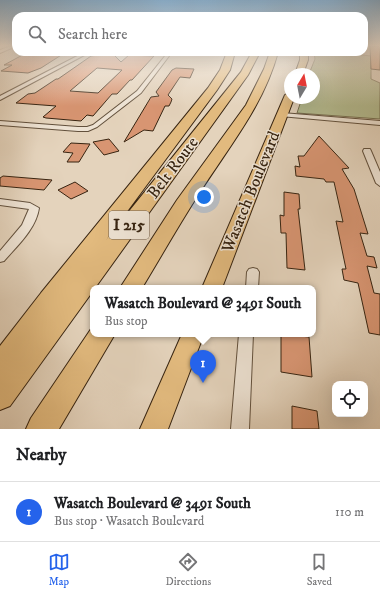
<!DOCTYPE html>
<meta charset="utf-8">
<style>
:root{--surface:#fff;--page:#f2f2f2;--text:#202124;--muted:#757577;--line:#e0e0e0;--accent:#2563eb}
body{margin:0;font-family:"IM FELL DW Pica",serif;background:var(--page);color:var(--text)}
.controls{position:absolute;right:12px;bottom:12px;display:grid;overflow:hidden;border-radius:8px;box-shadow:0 4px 16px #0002}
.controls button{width:36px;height:36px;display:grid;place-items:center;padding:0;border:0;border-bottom:1px solid var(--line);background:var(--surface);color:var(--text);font:20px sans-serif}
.compass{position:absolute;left:284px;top:68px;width:36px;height:36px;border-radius:50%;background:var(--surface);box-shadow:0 4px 16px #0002;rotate:10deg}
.you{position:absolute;left:204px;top:197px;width:14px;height:14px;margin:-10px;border:3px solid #fff;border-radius:50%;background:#1a73e8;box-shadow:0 0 0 6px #1a73e833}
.badge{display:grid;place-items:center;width:26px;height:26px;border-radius:50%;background:var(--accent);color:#fff;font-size:13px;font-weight:700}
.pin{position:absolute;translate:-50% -33px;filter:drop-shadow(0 1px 2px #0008)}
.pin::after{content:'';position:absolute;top:21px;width:14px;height:12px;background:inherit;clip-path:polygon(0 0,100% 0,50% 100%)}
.popup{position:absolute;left:90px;top:285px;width:226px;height:52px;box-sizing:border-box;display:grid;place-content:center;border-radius:8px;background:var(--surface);filter:drop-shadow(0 1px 3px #0005);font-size:13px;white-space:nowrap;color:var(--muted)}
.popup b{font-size:15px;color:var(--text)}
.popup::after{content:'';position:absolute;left:50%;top:100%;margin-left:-8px;border:8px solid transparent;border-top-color:var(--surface)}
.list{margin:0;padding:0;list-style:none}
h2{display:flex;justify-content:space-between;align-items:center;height:52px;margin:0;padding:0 16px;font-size:17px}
h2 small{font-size:13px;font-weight:400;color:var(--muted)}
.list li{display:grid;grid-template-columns:26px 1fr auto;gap:12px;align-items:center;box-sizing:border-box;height:60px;padding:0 16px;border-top:1px solid var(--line)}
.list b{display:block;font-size:15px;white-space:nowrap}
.list p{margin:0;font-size:13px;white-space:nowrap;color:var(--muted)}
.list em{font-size:13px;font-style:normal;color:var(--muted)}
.icon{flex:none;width:22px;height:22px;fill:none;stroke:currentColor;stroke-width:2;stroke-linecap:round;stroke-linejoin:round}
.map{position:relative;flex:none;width:380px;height:429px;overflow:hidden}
.search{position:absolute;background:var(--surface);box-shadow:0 4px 16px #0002;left:12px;right:12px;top:12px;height:44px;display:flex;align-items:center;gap:10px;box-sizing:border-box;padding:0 14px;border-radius:12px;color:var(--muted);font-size:15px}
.sheet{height:112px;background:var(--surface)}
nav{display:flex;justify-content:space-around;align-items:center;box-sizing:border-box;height:56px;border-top:1px solid var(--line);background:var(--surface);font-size:11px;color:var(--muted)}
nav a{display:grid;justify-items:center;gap:2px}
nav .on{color:var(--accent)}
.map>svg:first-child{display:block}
</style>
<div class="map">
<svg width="380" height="429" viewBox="0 0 380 429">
<rect width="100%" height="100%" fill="#e4d3bc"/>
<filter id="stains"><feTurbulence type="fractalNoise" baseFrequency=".005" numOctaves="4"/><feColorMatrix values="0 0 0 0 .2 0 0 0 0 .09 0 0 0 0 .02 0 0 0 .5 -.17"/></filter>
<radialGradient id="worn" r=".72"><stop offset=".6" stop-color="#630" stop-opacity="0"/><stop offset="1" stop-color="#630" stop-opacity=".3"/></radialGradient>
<path fill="#b4bc91" stroke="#767051" d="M314,52H351L352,54L371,56V79L380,83V119L297,113L302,98H314V74H309L315,59Z"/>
<path fill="#d89572" stroke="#372411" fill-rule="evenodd" d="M370,46H380V70L371,69Z
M28,52H66L41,68L28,73L1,71L12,65H4Z
M110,53L114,55L121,62L129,55L154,56L132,80H130L117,94H112L93,116L87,115L81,121L46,118L43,117L56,106L16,103L28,94L35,93L56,79H58L91,56ZM97,68L122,70L98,93L70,91Z
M176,68L194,69L190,78L180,77L168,95L172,99L171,102L169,106H165L153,131L144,130L124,142L151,97L159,96L156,92L172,70Z
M319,136L349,168L342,169L354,189L368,234L360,233L367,256L374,257L377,268L367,266L374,293L380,294V335L369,333L358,283L344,280L342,269H346L336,221L343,222L334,182H326L324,179L296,176L295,166L300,167L298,156H304Z
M109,139L119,151L104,155L93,142Z
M71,143L90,144L79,162H67L73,153L63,152Z
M3,176L52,180L44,190L0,186V178Z
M75,182L88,191L71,199L58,190Z
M284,192L299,194L300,209H298L305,270L287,268L286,233H281L280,215L284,216Z
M281,334L309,337L312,377L281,372Z
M292,406L317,411L319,429H292Z"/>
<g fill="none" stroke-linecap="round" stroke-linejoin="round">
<g stroke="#62503c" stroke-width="2">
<path id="minor" d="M11,46H16L0,53V50Z
M85,52H90L0,100V96Z
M142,52H165L169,56L141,93L97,127L88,131H78L0,125V121L78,127H87L93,125L137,91L165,56L163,54Z
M282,113L380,121V125L280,116V114Z
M364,149H370L371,151L380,172V186L376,183L363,151Z
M0,199L30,203L39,208C36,229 17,246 4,261L0,262V251L22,225L29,209L0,205Z
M253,268L257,269L259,272L258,288H246L247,272L249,269Z
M239,334H253L249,429H231Z"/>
</g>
<g stroke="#372411" stroke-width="2">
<path id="primary" d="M300,52H308V60L303,74H295L300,60Z
M290,92V98H294L222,288H202L285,95Z
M182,334H204L168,429H140Z"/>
</g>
<g stroke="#372411" stroke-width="2">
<path id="motorway" d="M227,52H235L230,70L217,90L106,240L241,72L252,52H260L248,75L95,288H93V291L10,406L0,410V346L41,293L208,88L220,70Z
M270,52H278C264,104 231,144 202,189C181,221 162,255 142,288H120L177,200L246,105L264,69Z
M93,326V334H115L59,429H26L31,418Z"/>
</g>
<use href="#minor" fill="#ede2d3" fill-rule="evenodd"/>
<use href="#primary" fill="#e2ba7e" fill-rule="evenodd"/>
<use href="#motorway" fill="#e2ba7e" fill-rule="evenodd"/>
</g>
<linearGradient id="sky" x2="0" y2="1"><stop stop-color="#89b4d7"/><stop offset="0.43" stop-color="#f3ebe1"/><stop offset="1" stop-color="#f3ebe1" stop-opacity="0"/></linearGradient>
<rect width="380" height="106" fill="url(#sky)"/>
<g text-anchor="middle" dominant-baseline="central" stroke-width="3" stroke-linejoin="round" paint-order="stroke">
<rect fill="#ede2d3" stroke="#6e5d4b" stroke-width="1" x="109" y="211" width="40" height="28" rx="3"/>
<g font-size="16" font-weight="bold" fill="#372411">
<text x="129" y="225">I 215</text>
</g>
<g font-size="17" fill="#372411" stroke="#ede2d3">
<text transform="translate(173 168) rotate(-53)">Belt Route</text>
<text transform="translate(251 192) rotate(-68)">Wasatch Boulevard</text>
</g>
</g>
<rect width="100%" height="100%" filter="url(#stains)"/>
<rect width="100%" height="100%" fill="url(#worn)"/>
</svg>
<div class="controls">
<button><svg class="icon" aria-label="locate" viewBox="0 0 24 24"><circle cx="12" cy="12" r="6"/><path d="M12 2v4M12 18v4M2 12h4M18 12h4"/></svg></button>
</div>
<svg class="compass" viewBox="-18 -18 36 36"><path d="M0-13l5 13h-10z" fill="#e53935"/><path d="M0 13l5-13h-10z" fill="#757577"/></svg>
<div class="you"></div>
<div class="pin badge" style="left:203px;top:383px">1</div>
<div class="popup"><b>Wasatch Boulevard @ 3491 South</b>Bus stop</div>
<div class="search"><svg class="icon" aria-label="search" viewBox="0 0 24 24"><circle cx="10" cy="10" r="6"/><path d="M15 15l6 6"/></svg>Search here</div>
</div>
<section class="sheet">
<h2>Nearby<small></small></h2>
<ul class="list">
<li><span class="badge">1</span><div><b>Wasatch Boulevard @ 3491 South</b><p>Bus stop · Wasatch Boulevard</p></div><em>110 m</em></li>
</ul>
</section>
<nav>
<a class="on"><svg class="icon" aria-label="map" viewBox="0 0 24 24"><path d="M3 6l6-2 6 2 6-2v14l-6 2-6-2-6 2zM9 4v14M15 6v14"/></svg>Map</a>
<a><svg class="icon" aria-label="directions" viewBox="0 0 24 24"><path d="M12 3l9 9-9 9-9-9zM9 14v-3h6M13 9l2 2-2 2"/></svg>Directions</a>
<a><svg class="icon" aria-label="saved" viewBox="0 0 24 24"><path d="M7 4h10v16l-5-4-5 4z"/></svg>Saved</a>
</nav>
